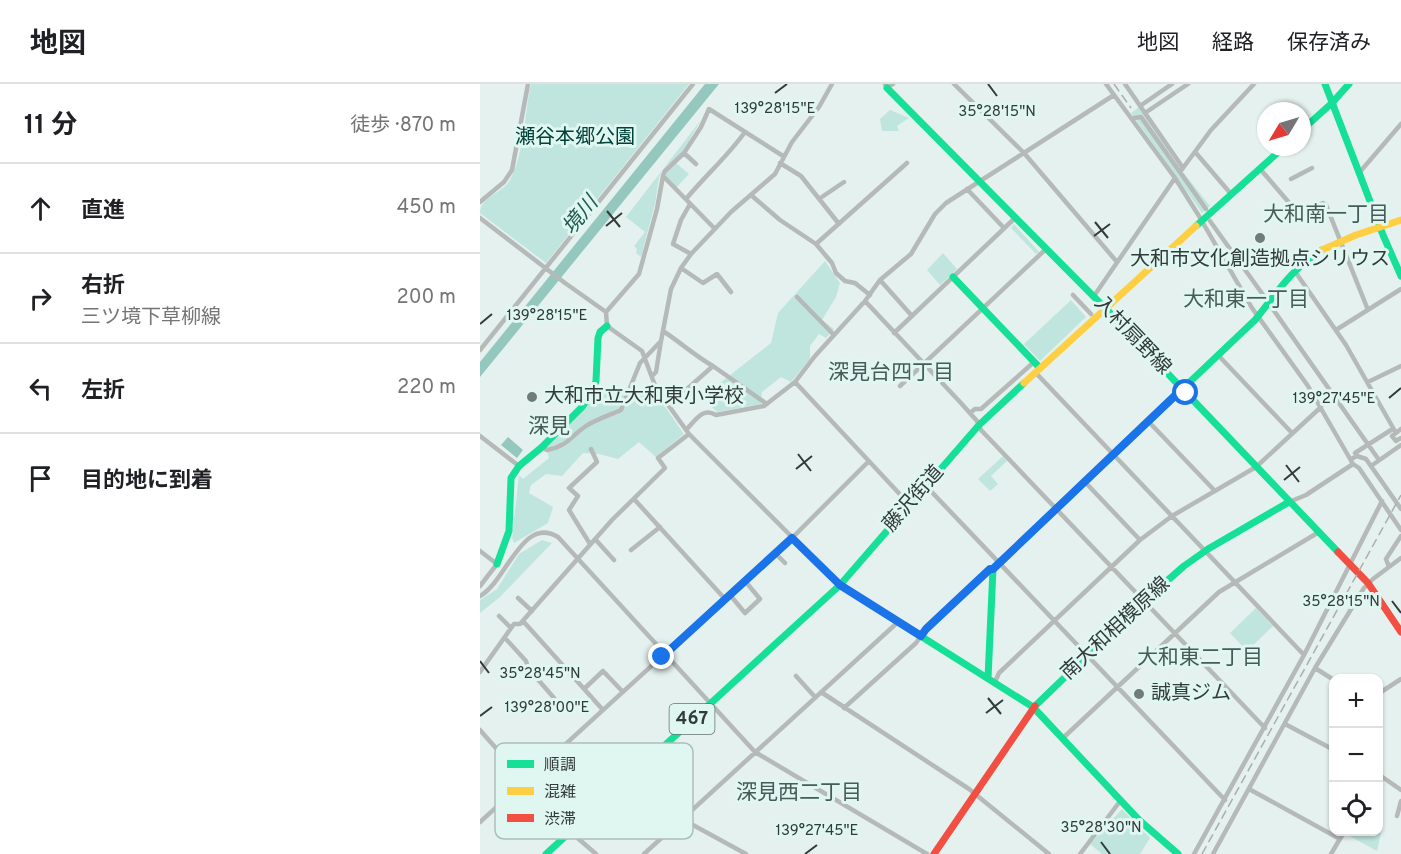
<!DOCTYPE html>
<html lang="ja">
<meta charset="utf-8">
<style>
:root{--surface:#fff;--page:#f6f6f6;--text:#202124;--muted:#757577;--line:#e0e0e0}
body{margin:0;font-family:Overpass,"Noto Sans JP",sans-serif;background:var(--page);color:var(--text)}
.controls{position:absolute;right:18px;bottom:18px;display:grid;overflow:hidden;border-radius:12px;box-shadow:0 2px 4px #0004}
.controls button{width:54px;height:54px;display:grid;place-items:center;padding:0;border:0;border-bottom:2px solid var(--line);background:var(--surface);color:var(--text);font:30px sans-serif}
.compass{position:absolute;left:777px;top:18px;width:54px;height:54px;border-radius:50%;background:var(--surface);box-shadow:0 2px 4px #0004;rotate:232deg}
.stop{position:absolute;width:18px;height:18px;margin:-14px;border:4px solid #1a73e8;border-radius:50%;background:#fff}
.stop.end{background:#1a73e8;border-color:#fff;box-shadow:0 2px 6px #0008}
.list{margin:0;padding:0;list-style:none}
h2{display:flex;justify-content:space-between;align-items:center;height:78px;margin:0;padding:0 24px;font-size:26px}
h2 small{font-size:20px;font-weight:400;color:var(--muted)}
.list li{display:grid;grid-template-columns:39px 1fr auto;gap:18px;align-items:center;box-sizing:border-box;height:90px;padding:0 24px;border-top:2px solid var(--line)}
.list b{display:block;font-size:22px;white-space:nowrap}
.list p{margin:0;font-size:20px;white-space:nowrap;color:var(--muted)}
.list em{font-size:20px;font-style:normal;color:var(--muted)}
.icon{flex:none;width:33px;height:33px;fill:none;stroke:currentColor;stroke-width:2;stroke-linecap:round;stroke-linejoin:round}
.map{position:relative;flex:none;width:921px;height:770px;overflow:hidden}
header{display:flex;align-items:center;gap:36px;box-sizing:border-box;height:84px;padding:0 30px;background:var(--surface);border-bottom:2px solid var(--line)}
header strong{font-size:28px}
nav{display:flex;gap:33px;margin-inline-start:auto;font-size:21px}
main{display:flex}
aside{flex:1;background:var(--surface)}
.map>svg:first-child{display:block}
</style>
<header>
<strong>地図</strong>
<nav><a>地図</a><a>経路</a><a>保存済み</a></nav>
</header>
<main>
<aside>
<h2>11 分<small>徒歩 · 870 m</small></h2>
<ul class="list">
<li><svg class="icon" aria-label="ahead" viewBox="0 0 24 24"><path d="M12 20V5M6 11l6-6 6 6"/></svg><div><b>直進</b></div><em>450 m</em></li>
<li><svg class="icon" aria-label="right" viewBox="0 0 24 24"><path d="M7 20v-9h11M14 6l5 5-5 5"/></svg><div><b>右折</b><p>三ツ境下草柳線</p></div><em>200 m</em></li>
<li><svg class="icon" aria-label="left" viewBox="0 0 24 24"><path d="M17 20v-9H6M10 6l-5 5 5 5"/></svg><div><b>左折</b></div><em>220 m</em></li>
<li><svg class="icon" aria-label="arrive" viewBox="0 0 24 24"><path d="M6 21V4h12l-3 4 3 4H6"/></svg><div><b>目的地に到着</b></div></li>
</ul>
</aside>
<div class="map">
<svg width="921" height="770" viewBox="0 0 921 770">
<rect width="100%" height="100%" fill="#e5f1ee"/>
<path fill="#c0e5de" d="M51,0H209L66,179L0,129C0,113 23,109 30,96C45,67 44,31 51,0Z
M659,23L703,88L730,122L722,129L651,29Z
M410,26L429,34L417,42L419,47H402L400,35Z
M221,36L202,69L184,84L179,93L175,120L161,173L156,169L157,165L154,162L165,148L146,133Z
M196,79L209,90L196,104L185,94L187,88Z
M534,140L559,168L556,170L531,144Z
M463,169L477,185L460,201L447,186Z
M345,177L360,199L356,213L342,236L354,245L346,254L339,250L330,262V275L311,298L301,293L282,308L281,320L237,328L222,313L291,259L298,229Z
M591,216L606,233L560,277L544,260Z
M172,304L204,350L176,373L159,358L138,375L119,370L103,369L82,392L66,390L51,401L49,409L73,423L68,439L34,459L32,454L39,391L43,395L69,374L66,362L92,338L115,311Z
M523,372L527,377L511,392L518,400L510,407L498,395Z
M62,456L72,459L20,513L0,529V516L17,505L39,470Z
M776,524L793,542L767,567L750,549Z
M642,725L670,754L660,770H622L610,760Z
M867,748H898L901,749L897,767L866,750Z"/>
<path fill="#94c7bd" d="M225,0H239L0,293V278Z
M28,353L43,366L37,374L21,361Z"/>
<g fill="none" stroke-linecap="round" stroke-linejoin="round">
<path stroke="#b5b9b8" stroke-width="4.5" d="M405,0L407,4L413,0
M474,0L544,69L637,178
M626,0L695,94L719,132L772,224L828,302L873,380L879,384L921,446
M645,0L703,84
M660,22L692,0
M665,29L708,0
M654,34L661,33L726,125
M204,69L216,80
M716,69L751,110
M300,79L321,92L359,140
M781,86L818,129L843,119L846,121L888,226
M700,88L731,46L774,0
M879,89L921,40
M183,92L235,145
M811,95L832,84
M487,105L524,144
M271,111L300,136L336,160L352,179L356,189L365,197L375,199L390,211
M206,115C225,92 247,73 265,48
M339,115L364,98
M0,118L24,98L32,86L48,0
M210,120L201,136L193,160L211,170
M0,134L85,199L126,228L127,242L162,267L176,304L209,350L360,501
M730,137L786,215
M336,160L427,79
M201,184L223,199L237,190L251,208
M814,186L866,261L916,349
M400,196L432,232
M593,211L611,230
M614,212L695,94
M317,213L354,251
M385,217L480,318L497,337L501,346L785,644
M790,221L899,376
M126,228L159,190L177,125L183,92L185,87L204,69L221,43L229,25L303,72
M856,246L921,205
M183,247C200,258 215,272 233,282L189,321
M414,249L535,134
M0,266L213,0
M738,271L812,349
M233,282L287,320
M555,288L824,571
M172,292L176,288L181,257
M315,298L429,420
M888,298L921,282
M420,302L566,165
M490,329L495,325H501L554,278
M668,337L735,407
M921,345L912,352L916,357L921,354
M206,346C216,336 222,323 236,331L284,322L315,298L335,272L385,217L400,196L431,170L455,130L466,119L634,11
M0,352L39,382
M62,363L67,366C88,362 91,352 106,342C117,335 130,331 141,326L160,279L181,257L191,205L201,184L211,170L251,128L295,90L312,58L339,23L352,0
M877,372L875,369L911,346
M873,374L877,372L886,375L921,425
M891,382L921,361
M605,398L660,456
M446,402L745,716
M154,415L245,515
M809,418L826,411L873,380
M115,455L134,476
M110,460L89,426L98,412L89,404L117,378L111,365
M151,466L180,443
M0,467L17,480L0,502
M295,469L305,479
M909,483L906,475L921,452
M250,511L265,529L280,515L265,497
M0,512C27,497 42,431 78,453L275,668L447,770
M38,514L52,527
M19,532L31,544
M43,537L123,626
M25,554L46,577L48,584L74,614
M835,584L854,596
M0,588L34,540H40L132,436L185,384L178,374L209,350
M316,592L335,613
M515,598L519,589L660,456L692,432L776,383L841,323
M104,605L123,587L143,608
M341,608L489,705L569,770
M898,610L921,595
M364,624L436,559L446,545L509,485H513
M805,640L854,666
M0,646L86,744L116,770
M583,654L739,508L839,448
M898,690L921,706
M769,705L860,755
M917,732L921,717
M202,735L266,770
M0,738L312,454L389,377
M164,770L418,538
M600,770L641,716
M714,770L824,571L902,417
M733,770L835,584L884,504L893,495L921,474
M851,770L864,748"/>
<path stroke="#16e098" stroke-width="7" d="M845,0L903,151L921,192
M407,4L629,228L858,468
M822,46L852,19L869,0
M716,142L804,63
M473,193L560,284
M17,480L29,447L31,394L39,382L62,363L102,323L113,306L116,297L118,254L120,248L127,242
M360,501L553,623L659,736L698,770
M508,594L513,485L775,236C796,210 812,184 842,166
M555,622L664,517L704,482L728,465L809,418
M66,770L360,501L499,341L544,299"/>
<path stroke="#ffcf43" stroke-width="7" d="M842,166L876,151L921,136
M544,299L716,142"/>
<path stroke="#f24e42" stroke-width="7" d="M858,468L888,499L921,548
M454,770L555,622"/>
<path stroke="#aaaead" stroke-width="1.5" stroke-dasharray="9 4.5" stroke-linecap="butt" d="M634,0L651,24
M722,770L921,411"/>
</g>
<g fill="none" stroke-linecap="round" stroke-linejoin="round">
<path stroke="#1a73e8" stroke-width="8" d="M182,573L312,454L360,501L441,552L446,545L510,485H513L702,305L706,309"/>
</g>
<path fill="none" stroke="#323b39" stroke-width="2" d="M508,0L517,12M295,9L307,0M127,127L140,143M615,138L628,154M126,142L142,129M614,152L630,140M0,240L12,230M909,314L921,304M318,370L331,387M806,381L819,398M316,385L332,372M804,396L820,383M912,517L921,529M0,577L9,589M508,614L521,630M506,629L523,616M0,632L12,623M621,758L630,770M325,770L337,761"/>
<g fill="#717b78" stroke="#e0f6f1" stroke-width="2">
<circle cx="780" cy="154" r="6"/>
<circle cx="52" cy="313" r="6"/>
<circle cx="659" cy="610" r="6"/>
</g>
<g text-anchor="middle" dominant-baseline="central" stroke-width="6" stroke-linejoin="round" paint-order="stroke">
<rect fill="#e0f6f1" stroke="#667370" stroke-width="1.5" x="189.5" y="620" width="45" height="30" rx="4.5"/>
<g font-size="18" font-weight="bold" fill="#323b39">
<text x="212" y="635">467</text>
</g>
<g font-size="20" fill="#004139" stroke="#e0f6f1">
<text x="95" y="54">瀬谷本郷公園</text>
</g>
<g font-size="20" fill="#323b39" stroke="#e0f6f1" text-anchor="start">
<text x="780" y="176" text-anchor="middle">大和市文化創造拠点シリウス</text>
<text x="64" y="313">大和市立大和東小学校</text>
<text x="671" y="610">誠真ジム</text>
</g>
<g font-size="20" fill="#323b39" stroke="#e0f6f1">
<text transform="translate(652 252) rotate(46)">入村扇野線</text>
<text transform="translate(434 415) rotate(-49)">藤沢街道</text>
<text transform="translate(636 545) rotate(-43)">南大和相模原線</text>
</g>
<g font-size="21" fill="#485b57" stroke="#e0f6f1">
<text x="846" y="131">大和南一丁目</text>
<text x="766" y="216">大和東一丁目</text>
<text x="411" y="289">深見台四丁目</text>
<text x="69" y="343">深見</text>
<text x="720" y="574">大和東二丁目</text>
<text x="319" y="709">深見西二丁目</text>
</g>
<g font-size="21" font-style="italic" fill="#205950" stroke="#e0f6f1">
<text transform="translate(101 132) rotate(-51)">境川</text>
</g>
</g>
<rect x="15" y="659" width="198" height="96" rx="9" fill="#e0f6f1" stroke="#acbeba" stroke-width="1.5"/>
<rect x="27" y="676" width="27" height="8" fill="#16e098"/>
<rect x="27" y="703" width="27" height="8" fill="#ffcf43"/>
<rect x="27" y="730" width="27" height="8" fill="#f24e42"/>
<g font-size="16" fill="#323b39">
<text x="64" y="686">順調</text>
<text x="64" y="713">混雑</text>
<text x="64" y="740">渋滞</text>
</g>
<g font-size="15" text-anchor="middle" fill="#323b39" stroke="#e0f6f1" stroke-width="6" stroke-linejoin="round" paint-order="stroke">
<text x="295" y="29">139°28'15"E</text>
<text x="517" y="32">35°28'15"N</text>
<text x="67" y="236">139°28'15"E</text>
<text x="854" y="319">139°27'45"E</text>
<text x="861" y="522">35°28'15"N</text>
<text x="60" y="594">35°28'45"N</text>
<text x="67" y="628">139°28'00"E</text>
<text x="621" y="748">35°28'30"N</text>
<text x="337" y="751">139°27'45"E</text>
</g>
</svg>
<div class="controls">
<button>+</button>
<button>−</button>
<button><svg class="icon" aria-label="locate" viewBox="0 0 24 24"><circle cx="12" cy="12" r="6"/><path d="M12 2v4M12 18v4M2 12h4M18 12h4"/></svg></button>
</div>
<svg class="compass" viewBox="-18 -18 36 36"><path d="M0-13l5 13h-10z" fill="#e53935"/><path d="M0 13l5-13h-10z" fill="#757577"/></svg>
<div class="stop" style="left:706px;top:309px"></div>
<div class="stop end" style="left:182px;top:573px"></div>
</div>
</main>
